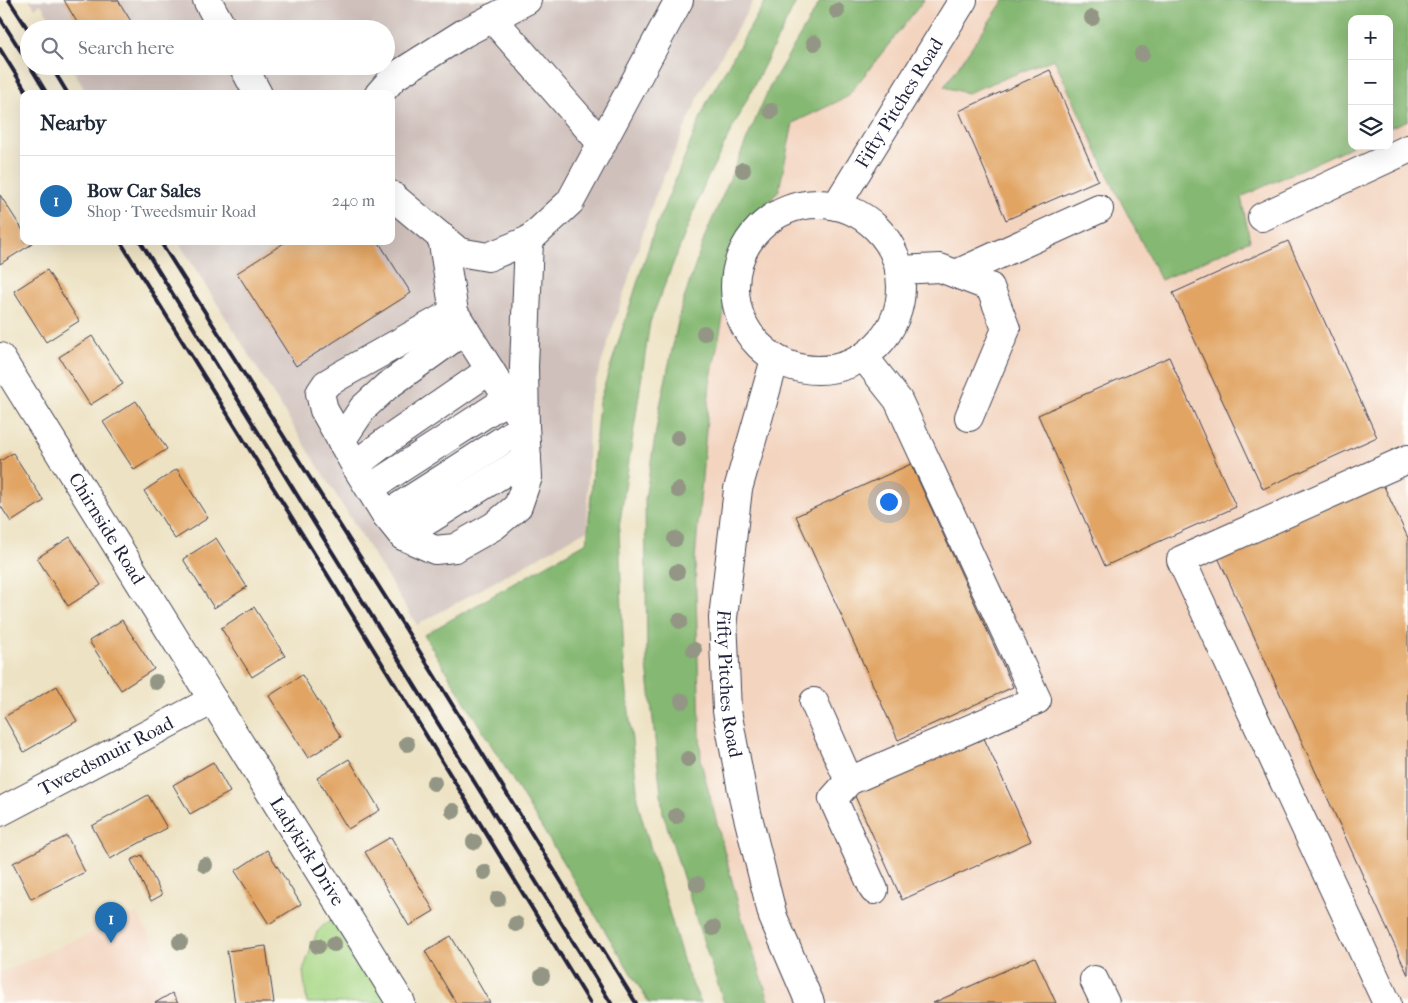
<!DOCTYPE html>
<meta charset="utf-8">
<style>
:root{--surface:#fff;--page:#f6f6f7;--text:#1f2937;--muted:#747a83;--line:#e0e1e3;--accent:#1f6fb2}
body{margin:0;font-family:"IM FELL French Canon",serif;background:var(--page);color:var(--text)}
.controls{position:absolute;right:15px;top:15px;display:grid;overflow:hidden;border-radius:10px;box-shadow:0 5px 20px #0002}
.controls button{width:45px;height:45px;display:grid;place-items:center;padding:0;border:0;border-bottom:1px solid var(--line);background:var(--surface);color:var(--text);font:25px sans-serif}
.you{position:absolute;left:888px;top:501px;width:18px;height:18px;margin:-12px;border:4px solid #fff;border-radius:50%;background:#1a73e8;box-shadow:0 0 0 8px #1a73e833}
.badge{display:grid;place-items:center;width:32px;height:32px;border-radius:50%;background:var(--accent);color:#fff;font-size:16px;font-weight:700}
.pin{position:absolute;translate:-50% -41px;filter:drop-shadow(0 1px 2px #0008)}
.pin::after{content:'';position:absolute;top:26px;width:18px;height:15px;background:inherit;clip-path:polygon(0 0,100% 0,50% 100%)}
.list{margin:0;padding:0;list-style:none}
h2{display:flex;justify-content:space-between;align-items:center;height:65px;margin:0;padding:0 20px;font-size:21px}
h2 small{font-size:16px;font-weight:400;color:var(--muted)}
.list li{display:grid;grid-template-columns:32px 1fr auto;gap:15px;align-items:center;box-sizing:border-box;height:90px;padding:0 20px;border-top:1px solid var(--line)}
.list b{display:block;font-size:19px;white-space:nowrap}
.list p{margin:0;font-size:16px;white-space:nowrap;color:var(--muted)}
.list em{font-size:16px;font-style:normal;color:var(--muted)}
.icon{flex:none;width:28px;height:28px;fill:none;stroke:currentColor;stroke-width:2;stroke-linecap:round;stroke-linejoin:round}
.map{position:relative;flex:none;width:1408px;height:1003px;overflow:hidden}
.search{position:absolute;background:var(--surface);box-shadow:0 5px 20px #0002;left:20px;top:20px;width:375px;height:55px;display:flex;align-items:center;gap:12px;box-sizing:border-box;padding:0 18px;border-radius:28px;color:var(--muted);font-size:19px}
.panel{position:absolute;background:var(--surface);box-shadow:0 5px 20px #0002;left:20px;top:90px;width:375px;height:155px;border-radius:10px}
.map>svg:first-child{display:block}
</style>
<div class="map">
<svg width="1408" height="1003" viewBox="0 0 1408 1003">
<rect width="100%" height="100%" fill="#fdfcf7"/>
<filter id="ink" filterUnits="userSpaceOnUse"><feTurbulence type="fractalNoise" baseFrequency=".02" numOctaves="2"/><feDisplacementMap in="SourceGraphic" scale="10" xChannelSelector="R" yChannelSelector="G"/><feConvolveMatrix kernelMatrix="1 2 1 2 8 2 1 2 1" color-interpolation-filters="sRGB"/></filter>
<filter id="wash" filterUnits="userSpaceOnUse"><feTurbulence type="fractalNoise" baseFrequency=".0096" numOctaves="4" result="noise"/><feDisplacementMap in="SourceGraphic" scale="20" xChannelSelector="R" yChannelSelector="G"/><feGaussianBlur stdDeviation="1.12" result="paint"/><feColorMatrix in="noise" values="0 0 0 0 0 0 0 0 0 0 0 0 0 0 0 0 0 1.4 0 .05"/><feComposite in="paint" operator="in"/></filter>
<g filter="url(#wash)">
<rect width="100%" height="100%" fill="#ede2c3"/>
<path fill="#f3d4bf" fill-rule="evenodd" d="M841,0H1408V1003H724L700,931L663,813L647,665L656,504L720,233ZM1352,19H1389V146H1352Z
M137,913L187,1003H0V973Z"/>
<path fill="#cfc0bb" d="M30,0H754L701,91L654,199L589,402L587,530L417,625L178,241H391V94H87L71,66H386V29H49L45,23L51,20L41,4L35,8Z"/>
<path fill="#a7d785" stroke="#647c60" d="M336,921L388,1003H307L303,971L317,932L326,923Z"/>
<path fill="#85b872" stroke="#546d56" d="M766,0H797L705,183L650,322L619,528L624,664L639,808L686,970L701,1003H649L424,635L587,542L599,402L653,234L707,102Z
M821,0H924L847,97L793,123L779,190L732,247L723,318L710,383L695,560L701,762L741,915L770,1003H724L700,931L663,813L647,665L645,499L660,406L681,308L705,236L770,86Z
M1004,0H1408V120L1389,128V19H1352V146L1241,197L1250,240L1161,280L1114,188L1054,59L967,93L944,87Z"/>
<g id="blocks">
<path fill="#e1a464" d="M64,0H118L132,23L122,29H81Z
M1050,70L1098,180L1006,220L959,111Z
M0,195L24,232V241H30L32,244L0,264Z
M287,241H378L411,293L296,366L237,273Z
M1288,241L1377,437L1263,489L1173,293Z
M47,270L79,321L46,342L14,291Z
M92,336L123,384L90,405L59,357Z
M1169,357L1236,507L1105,566L1038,415Z
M136,401L167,449L134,470L103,422Z
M13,453L44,501L11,522L0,505V461Z
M911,464L1013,687L898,740L796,516Z
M177,469L208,518L175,539L144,491Z
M1381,480L1408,538V975L1217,555Z
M70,537L101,585L68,606L37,558Z
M216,538L247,587L214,608L183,559Z
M254,607L285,656L252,677L221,628Z
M122,620L154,669L121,690L89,641Z
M302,675L341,737L308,758L269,696Z
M57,686L77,721L24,752L4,717Z
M983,736L1031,841L902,900L854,794Z
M349,759L380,810L348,829L317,778Z
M213,762L230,792L190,814L173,785Z
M148,795L167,828L110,859L92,826Z
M67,836L85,872L31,899L13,863Z
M391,837L434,911L409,926L365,852Z
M267,850L301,904L269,924L235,871Z
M142,855L162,895L151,901L131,860Z
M451,936L490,1003H456L425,951Z
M266,946L274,1003H235L227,951Z
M1035,957L1056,1003H933Z
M172,993L178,1003H155Z"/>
</g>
</g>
<g filter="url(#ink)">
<use href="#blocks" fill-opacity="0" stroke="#403f4f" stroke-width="1"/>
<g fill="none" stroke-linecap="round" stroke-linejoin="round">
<g stroke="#403f4f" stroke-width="30">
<g id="minor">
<path d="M207,0L223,29"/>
<path d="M492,18L602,144"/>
<path d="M243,66L258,94"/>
<path d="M379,94L394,77L464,33L527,0"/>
<path d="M391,195L459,252L488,257L529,240L570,202L679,0"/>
<circle cx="818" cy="287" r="83"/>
<path id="s1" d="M836,206L963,0"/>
<path d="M1262,217L1408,149"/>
<path d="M899,270L940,268L990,287L1006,329L969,417"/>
<path d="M956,274L1099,209"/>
<path d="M454,312L341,375L326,384L320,393L324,410L355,465L386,515L403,536L435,550L455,548L494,526L518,506L528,477L525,426L524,367L529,240"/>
<path id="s2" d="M0,357L401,1003"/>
<path d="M864,357L898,400L1037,700L849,781L833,799L874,890"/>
<path id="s3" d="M775,359L738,489L723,618L727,711L744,801L773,917L810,1003"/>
<path d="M341,441L363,408L387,386L465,330"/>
<path d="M355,465L388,440L490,370"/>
<path d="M370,488L508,399"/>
<path d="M386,515L525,426L465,330L454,312L442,237"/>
<path d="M403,536L527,458"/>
<path d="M814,702L849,781"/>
<path id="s4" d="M0,812L213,700"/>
<path d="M1094,980L1105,1003"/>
<path d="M1387,1003L1181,560L1408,459"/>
</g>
</g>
<use href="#minor" stroke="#fff" stroke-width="28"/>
<path stroke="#22223b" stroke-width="4" d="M9,0L29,31
M0,18L29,64
M0,49L28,94
M30,66L47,94
M51,66L68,94
M120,241L358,624L590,1003
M140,241L611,1003
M160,241L405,628L636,1003"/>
</g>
<g fill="#939684">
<circle cx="837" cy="11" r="8"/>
<circle cx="1092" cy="18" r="8"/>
<circle cx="814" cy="43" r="8"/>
<circle cx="1142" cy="54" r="8"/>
<circle cx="771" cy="111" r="8"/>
<circle cx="743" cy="170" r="8"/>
<circle cx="704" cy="333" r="8"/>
<circle cx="678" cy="438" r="8"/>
<circle cx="678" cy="490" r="8"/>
<circle cx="675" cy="539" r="8"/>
<circle cx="677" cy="572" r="8"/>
<circle cx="680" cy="621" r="8"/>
<circle cx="694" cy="650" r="8"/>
<circle cx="156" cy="682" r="8"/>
<circle cx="682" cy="701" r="8"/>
<circle cx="407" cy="744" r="8"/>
<circle cx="688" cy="759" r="8"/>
<circle cx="434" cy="783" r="8"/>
<circle cx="453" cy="811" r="8"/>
<circle cx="676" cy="816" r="8"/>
<circle cx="474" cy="842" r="8"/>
<circle cx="205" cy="865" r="8"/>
<circle cx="484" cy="872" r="8"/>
<circle cx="697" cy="884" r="8"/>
<circle cx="498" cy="899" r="8"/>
<circle cx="516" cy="924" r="8"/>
<circle cx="713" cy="928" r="8"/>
<circle cx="180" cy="942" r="8"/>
<circle cx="334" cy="944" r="8"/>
<circle cx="318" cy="946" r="8"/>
<circle cx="542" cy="976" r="8"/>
</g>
</g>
<g text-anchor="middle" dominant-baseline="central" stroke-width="4" stroke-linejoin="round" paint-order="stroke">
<g font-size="19" fill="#22223b" stroke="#fdfcf7">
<text stroke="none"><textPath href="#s1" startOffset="121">Fifty Pitches Road</textPath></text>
<text stroke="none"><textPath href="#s2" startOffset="202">Chirnside Road</textPath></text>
<text stroke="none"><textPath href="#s3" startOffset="331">Fifty Pitches Road</textPath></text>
<text stroke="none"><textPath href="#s4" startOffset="120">Tweedsmuir Road</textPath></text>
<text stroke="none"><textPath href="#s2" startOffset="582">Ladykirk Drive</textPath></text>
</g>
</g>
</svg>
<div class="controls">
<button>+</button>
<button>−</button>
<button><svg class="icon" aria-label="layers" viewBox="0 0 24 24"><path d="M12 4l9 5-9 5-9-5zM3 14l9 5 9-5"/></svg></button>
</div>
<div class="you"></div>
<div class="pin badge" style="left:111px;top:943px">1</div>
<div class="search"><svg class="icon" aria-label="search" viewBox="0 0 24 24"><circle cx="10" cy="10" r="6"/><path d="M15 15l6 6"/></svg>Search here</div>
<section class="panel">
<h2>Nearby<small></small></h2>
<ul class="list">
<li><span class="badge">1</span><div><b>Bow Car Sales</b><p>Shop · Tweedsmuir Road</p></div><em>240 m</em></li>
</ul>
</section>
</div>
